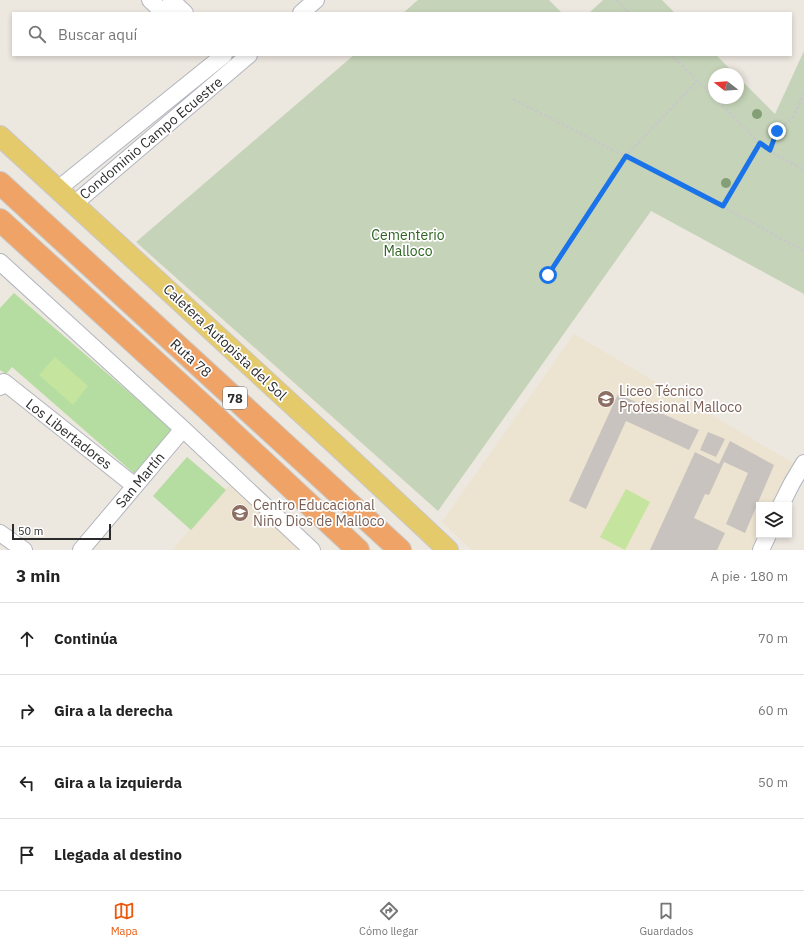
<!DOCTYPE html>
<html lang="es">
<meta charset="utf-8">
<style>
:root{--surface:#fff;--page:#f2f2f2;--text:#222;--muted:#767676;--line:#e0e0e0;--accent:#ea580c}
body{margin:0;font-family:"IBM Plex Sans",sans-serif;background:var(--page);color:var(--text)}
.controls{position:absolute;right:12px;bottom:12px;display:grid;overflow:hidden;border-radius:0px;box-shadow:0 2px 6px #0003}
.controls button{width:36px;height:36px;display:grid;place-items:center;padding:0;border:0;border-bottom:1px solid var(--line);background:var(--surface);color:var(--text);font:20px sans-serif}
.compass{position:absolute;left:708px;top:68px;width:36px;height:36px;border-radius:50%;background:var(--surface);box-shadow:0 2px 6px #0003;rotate:287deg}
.scale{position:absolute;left:12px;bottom:10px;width:99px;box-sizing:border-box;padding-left:4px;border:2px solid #2c2c2c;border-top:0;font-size:11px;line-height:14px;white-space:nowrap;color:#2c2c2c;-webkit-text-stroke:3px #fff;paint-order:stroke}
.stop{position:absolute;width:12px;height:12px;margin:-9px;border:3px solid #1a73e8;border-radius:50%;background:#fff}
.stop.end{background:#1a73e8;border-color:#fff;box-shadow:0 1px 4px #0008}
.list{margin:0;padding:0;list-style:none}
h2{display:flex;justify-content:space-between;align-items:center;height:52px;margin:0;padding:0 16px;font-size:17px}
h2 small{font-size:13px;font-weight:400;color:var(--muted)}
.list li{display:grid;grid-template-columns:26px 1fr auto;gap:12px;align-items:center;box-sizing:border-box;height:72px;padding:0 16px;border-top:1px solid var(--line)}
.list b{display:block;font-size:15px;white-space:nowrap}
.list em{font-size:13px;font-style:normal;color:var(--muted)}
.icon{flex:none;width:22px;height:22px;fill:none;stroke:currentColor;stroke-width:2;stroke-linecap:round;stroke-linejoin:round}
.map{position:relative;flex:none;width:804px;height:550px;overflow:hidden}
.search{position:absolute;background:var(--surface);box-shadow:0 2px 6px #0003;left:12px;right:12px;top:12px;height:44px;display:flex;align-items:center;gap:10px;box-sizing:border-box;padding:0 14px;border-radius:0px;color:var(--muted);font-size:15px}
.sheet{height:340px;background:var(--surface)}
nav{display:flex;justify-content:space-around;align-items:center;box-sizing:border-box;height:56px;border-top:1px solid var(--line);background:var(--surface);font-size:11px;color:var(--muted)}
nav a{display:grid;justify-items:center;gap:2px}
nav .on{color:var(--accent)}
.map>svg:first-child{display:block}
</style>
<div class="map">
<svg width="804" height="550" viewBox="0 0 804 550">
<rect width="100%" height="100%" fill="#ece7df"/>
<path fill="#ece3d0" d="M574,334L793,463L787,482L775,505H759V535H761L754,550H472L442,522Z
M237,476L316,550H172Z"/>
<path fill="#b5dda1" d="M14,293L175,432L137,476L12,367L6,374L0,370V308Z
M187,457L226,490L191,530L153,496Z"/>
<path fill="#c5d4b8" d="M418,0H549L562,13H403Z
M603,0H662L675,13H589Z
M804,51V294L651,211L438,511L136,242L354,55H716L735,74H714V98H738V77L775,114Z"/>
<path fill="#c5e49d" d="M55,357L88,386L73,405L39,375Z
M626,489L650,502L625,550L600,537Z"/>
<path fill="#c8c3be" d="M618,394L699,430L689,450L626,421L586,509L569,501Z
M708,432L725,439L716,457L700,450Z
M730,441L774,465L745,533L726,524L748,473L724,462L709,495L705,494L694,518L725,533L717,550H650L695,452L719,464Z"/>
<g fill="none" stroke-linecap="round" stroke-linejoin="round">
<g stroke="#b2b5be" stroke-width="18">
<path id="minor" d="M150,0L164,13
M171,0L185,13
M301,13L316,0
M58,189L224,55
M74,204L249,55
M0,262L183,429L312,550
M0,387L4,382L135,486
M781,505L792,483L804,463
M0,533L24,550
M81,550L183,429
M761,550L768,535"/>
</g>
<g stroke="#c8c8c8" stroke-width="22">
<path id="major" d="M0,136L336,445L448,550"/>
</g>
<g stroke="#c8c8c8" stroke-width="24">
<path id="highway" d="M0,183L400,550
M0,220L206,408L358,550"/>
</g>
<path stroke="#c8c8c8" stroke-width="2.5" stroke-dasharray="3 2" stroke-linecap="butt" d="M616,0L629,13
M671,55L714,97
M715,98L764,148L804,170
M513,99L720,205L804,251
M770,150L777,131L794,116L804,94
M723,206L760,143
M548,275L626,156L697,81"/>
<use href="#minor" stroke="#fff" stroke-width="16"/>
<use href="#major" stroke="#e5ca6b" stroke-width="20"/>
<use href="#highway" stroke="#f0a366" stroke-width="22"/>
</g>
<g fill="#849e76">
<circle cx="757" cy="114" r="5"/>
<circle cx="726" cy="183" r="5"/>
</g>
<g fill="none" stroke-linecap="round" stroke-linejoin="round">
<path stroke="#1a73e8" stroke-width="5" d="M548,275L626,156L723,206L760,143L770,150L777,131"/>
</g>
<defs>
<g id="school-disc" transform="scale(0.9)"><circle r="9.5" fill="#8d6e63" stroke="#fff"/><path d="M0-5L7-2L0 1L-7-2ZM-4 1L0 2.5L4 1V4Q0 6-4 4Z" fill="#fff"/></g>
</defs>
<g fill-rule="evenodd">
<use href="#school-disc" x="606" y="399"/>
<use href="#school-disc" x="240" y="513"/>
</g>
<g text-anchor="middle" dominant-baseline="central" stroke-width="3.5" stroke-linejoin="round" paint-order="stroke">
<rect fill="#fff" stroke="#6b6b6b" stroke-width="1" x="223" y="387" width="24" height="22" rx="3"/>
<g font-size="13" font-weight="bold" fill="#2c2c2c">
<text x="235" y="398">78</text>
</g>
<g font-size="14" fill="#2c2c2c" stroke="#fff">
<text transform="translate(151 138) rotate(-40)">Condominio Campo Ecuestre</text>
<text transform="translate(225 342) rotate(43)">Caletera Autopista del Sol</text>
<text transform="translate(191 358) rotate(42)">Ruta 78</text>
<text transform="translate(69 434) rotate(38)">Los Libertadores</text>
<text transform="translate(140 480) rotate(-50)">San Martín</text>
</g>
<g font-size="14" fill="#2e6321" stroke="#fff">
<text x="408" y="235">Cementerio<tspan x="408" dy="16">Malloco</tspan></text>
</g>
<g font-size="14" fill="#785e54" stroke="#fff" text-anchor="start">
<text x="619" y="391">Liceo Técnico<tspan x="619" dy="16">Profesional Malloco</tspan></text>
<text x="253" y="505">Centro Educacional<tspan x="253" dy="16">Niño Dios de Malloco</tspan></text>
</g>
</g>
</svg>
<div class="controls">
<button><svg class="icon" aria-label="layers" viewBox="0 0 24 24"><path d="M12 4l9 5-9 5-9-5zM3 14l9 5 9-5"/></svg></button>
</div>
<svg class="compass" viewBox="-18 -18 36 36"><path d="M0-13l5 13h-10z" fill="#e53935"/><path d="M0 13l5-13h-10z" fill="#767676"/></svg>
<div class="scale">50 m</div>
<div class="stop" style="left:548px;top:275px"></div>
<div class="stop end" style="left:777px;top:131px"></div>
<div class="search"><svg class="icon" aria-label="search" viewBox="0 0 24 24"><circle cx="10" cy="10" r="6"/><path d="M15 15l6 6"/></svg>Buscar aquí</div>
</div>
<section class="sheet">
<h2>3 min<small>A pie · 180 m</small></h2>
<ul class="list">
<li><svg class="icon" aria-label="ahead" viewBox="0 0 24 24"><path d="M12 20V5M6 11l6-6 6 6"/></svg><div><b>Continúa</b></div><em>70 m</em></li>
<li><svg class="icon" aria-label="right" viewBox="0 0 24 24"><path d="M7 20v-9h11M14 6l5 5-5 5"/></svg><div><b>Gira a la derecha</b></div><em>60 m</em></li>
<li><svg class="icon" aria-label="left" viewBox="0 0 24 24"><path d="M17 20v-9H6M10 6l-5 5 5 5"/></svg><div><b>Gira a la izquierda</b></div><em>50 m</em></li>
<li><svg class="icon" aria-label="arrive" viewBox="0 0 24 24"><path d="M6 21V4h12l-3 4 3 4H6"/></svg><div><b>Llegada al destino</b></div></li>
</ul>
</section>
<nav>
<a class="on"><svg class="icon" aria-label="map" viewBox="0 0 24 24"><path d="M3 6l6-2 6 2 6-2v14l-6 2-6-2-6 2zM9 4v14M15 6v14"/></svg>Mapa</a>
<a><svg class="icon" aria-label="directions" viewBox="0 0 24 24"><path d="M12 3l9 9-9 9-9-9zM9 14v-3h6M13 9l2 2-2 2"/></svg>Cómo llegar</a>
<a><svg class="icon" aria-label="saved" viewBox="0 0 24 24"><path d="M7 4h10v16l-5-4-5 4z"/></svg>Guardados</a>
</nav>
